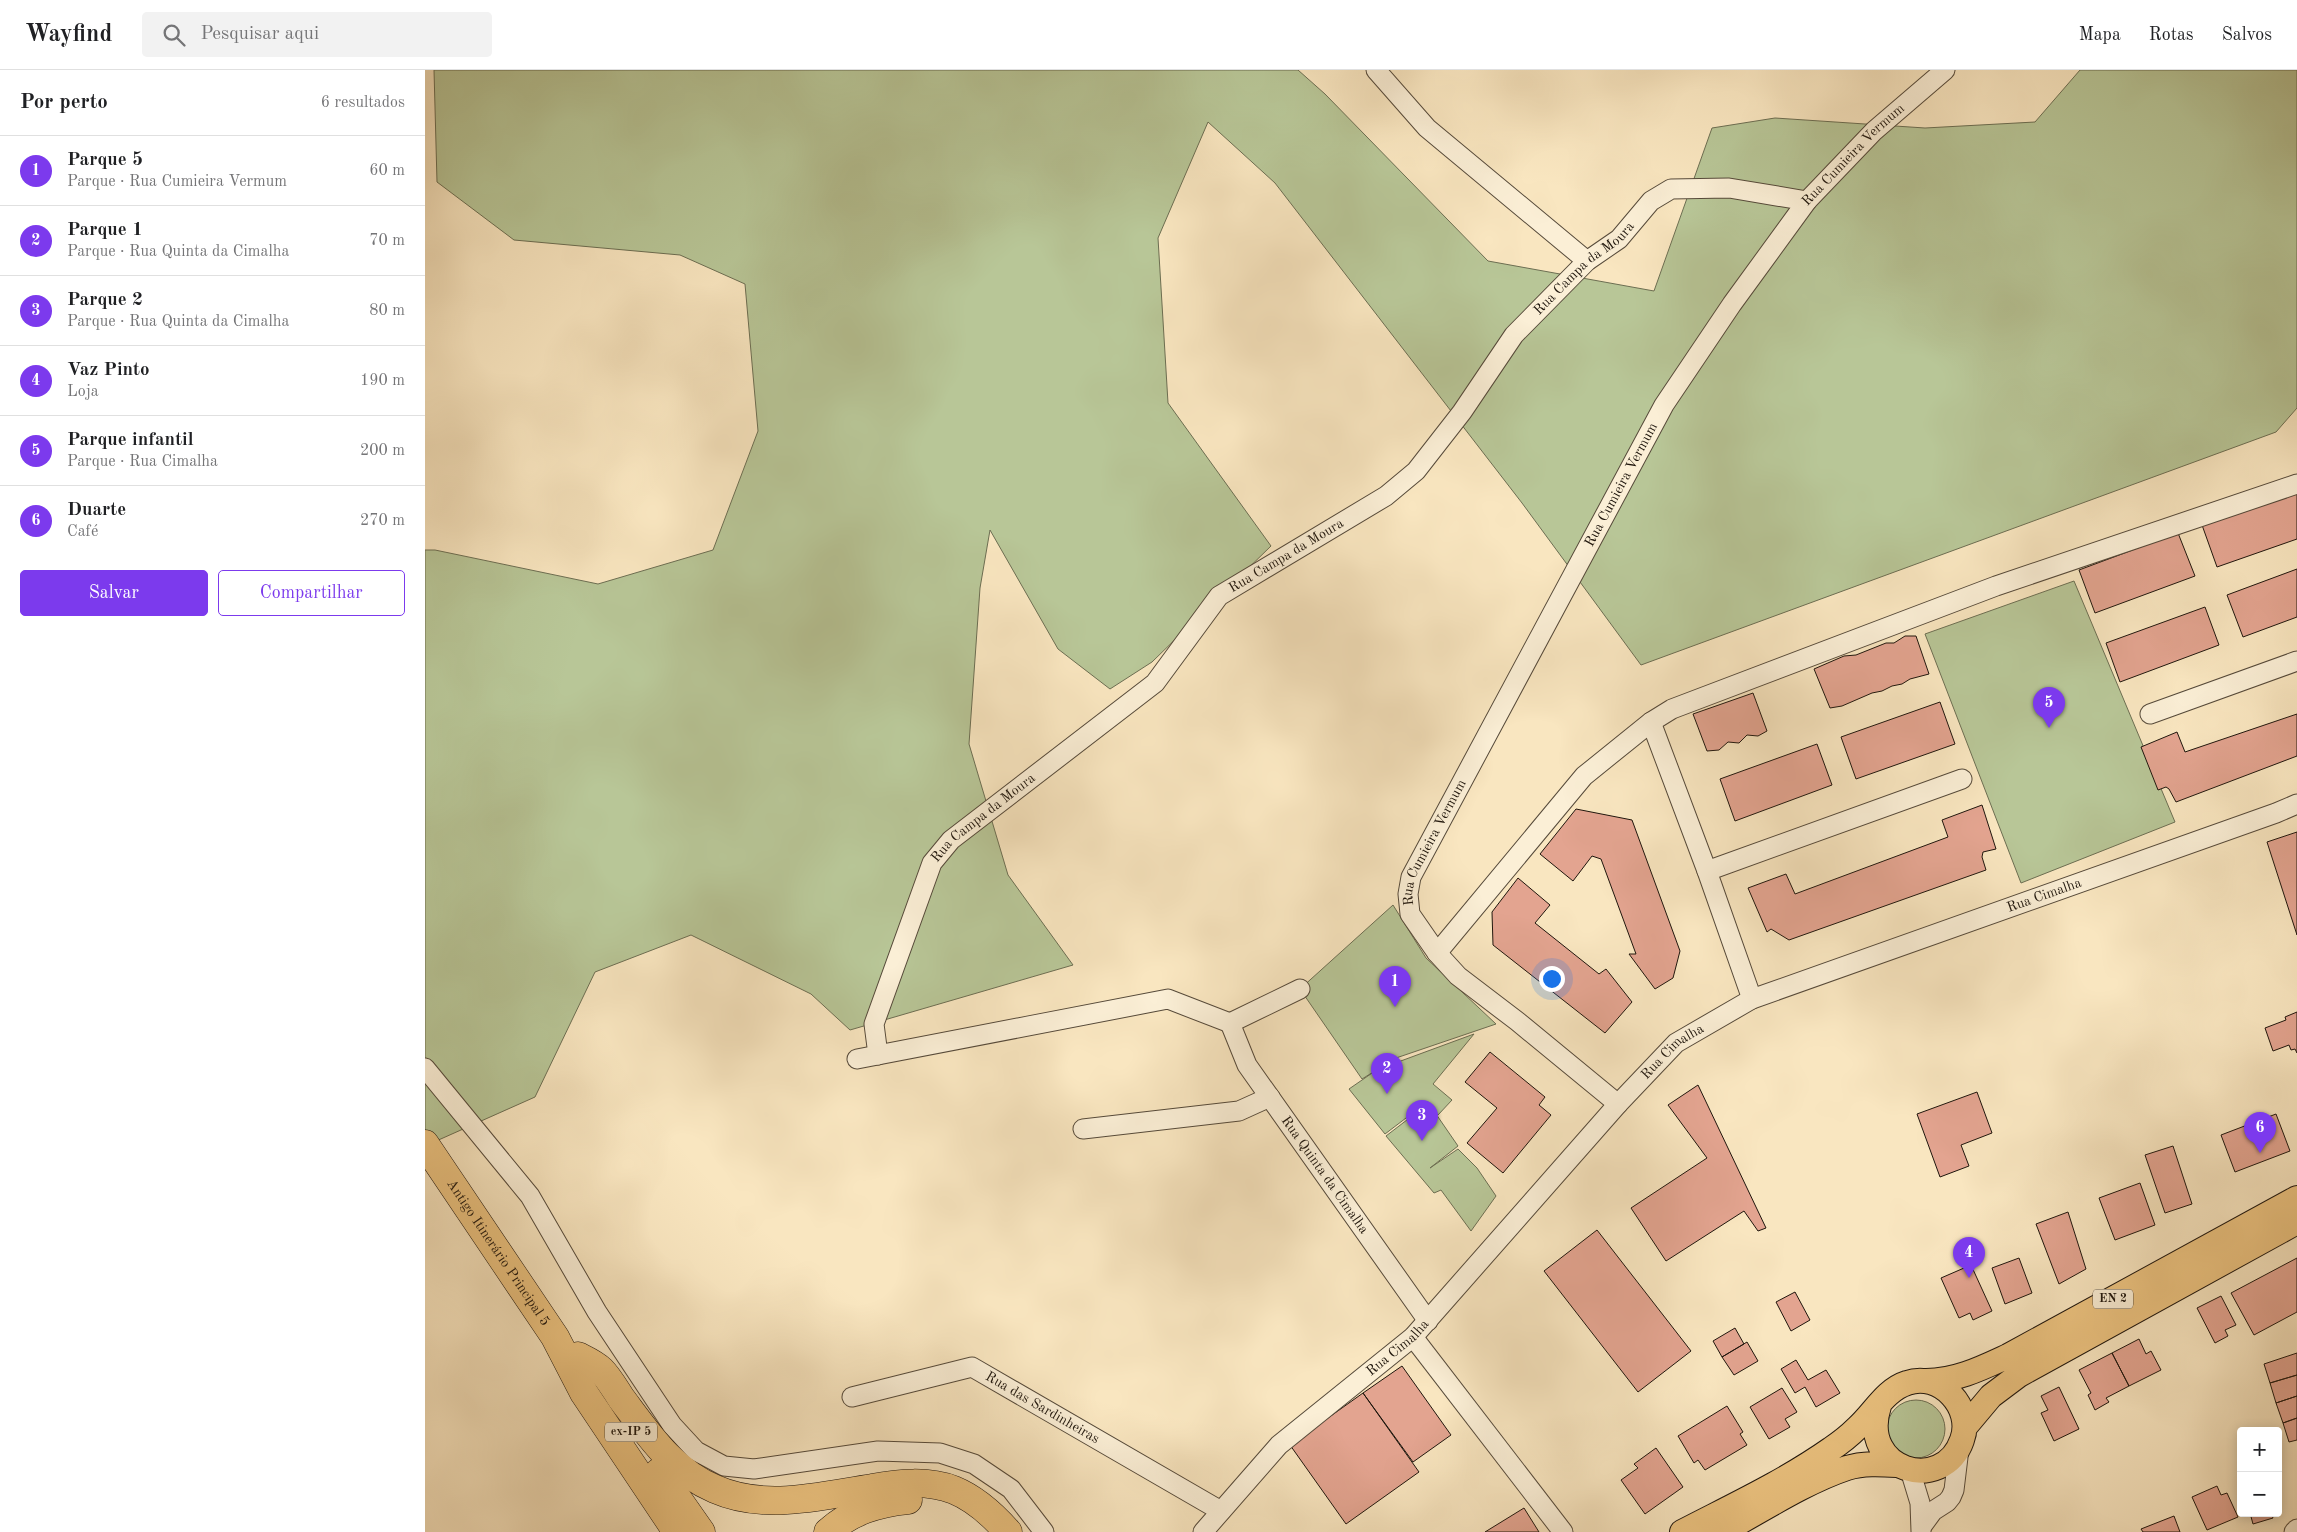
<!DOCTYPE html>
<html lang="pt">
<meta charset="utf-8">
<style>
:root{--surface:#fff;--page:#f2f2f2;--text:#202124;--muted:#757577;--line:#e0e0e0;--accent:#7c3aed}
body{margin:0;font-family:"Old Standard TT",serif;background:var(--page);color:var(--text)}
.controls{position:absolute;right:15px;bottom:15px;display:grid;overflow:hidden;border-radius:5px;box-shadow:0 2px 12px #0003}
.controls button{width:45px;height:45px;display:grid;place-items:center;padding:0;border:0;border-bottom:1px solid var(--line);background:var(--surface);color:var(--text);font:25px sans-serif}
.you{position:absolute;left:1126px;top:908px;width:18px;height:18px;margin:-12px;border:4px solid #fff;border-radius:50%;background:#1a73e8;box-shadow:0 0 0 8px #1a73e833}
.badge{display:grid;place-items:center;width:32px;height:32px;border-radius:50%;background:var(--accent);color:#fff;font-size:16px;font-weight:700}
.pin{position:absolute;translate:-50% -41px;filter:drop-shadow(0 1px 2px #0008)}
.pin::after{content:'';position:absolute;top:26px;width:18px;height:15px;background:inherit;clip-path:polygon(0 0,100% 0,50% 100%)}
.list{margin:0;padding:0;list-style:none}
h2{display:flex;justify-content:space-between;align-items:center;height:65px;margin:0;padding:0 20px;font-size:21px}
h2 small{font-size:16px;font-weight:400;color:var(--muted)}
.list li{display:grid;grid-template-columns:32px 1fr auto;gap:15px;align-items:center;box-sizing:border-box;height:70px;padding:0 20px;border-top:1px solid var(--line)}
.list b{display:block;font-size:19px;white-space:nowrap}
.list p{margin:0;font-size:16px;white-space:nowrap;color:var(--muted)}
.list em{font-size:16px;font-style:normal;color:var(--muted)}
.actions{display:flex;gap:10px;padding:15px 20px}
.actions a{flex:1;padding:11px 0;border:1px solid var(--accent);border-radius:5px;text-align:center;font-size:18px;color:var(--accent)}
.actions .main{background:var(--accent);color:#fff}
.icon{flex:none;width:28px;height:28px;fill:none;stroke:currentColor;stroke-width:2;stroke-linecap:round;stroke-linejoin:round}
.map{position:relative;flex:none;width:1872px;height:1462px;overflow:hidden}
header{display:flex;align-items:center;gap:30px;box-sizing:border-box;height:70px;padding:0 25px;background:var(--surface);border-bottom:1px solid var(--line)}
header strong{font-size:24px}
nav{display:flex;gap:28px;margin-inline-start:auto;font-size:18px}
.search{width:350px;height:45px;background:var(--page);display:flex;align-items:center;gap:12px;box-sizing:border-box;padding:0 18px;border-radius:5px;color:var(--muted);font-size:19px}
main{display:flex}
aside{flex:1;background:var(--surface)}
.map>svg:first-child{display:block}
</style>
<header>
<strong>Wayfind</strong>
<div class="search"><svg class="icon" aria-label="search" viewBox="0 0 24 24"><circle cx="10" cy="10" r="6"/><path d="M15 15l6 6"/></svg>Pesquisar aqui</div>
<nav><a>Mapa</a><a>Rotas</a><a>Salvos</a></nav>
</header>
<main>
<aside>
<h2>Por perto<small>6 resultados</small></h2>
<ul class="list">
<li><span class="badge">1</span><div><b>Parque 5</b><p>Parque · Rua Cumieira Vermum</p></div><em>60 m</em></li>
<li><span class="badge">2</span><div><b>Parque 1</b><p>Parque · Rua Quinta da Cimalha</p></div><em>70 m</em></li>
<li><span class="badge">3</span><div><b>Parque 2</b><p>Parque · Rua Quinta da Cimalha</p></div><em>80 m</em></li>
<li><span class="badge">4</span><div><b>Vaz Pinto</b><p>Loja</p></div><em>190 m</em></li>
<li><span class="badge">5</span><div><b>Parque infantil</b><p>Parque · Rua Cimalha</p></div><em>200 m</em></li>
<li><span class="badge">6</span><div><b>Duarte</b><p>Café</p></div><em>270 m</em></li>
</ul>
<div class="actions"><a class="main">Salvar</a><a>Compartilhar</a></div>
</aside>
<div class="map">
<svg width="1872" height="1462" viewBox="0 0 1872 1462">
<rect width="100%" height="100%" fill="#f9e6c0"/>
<filter id="stains"><feTurbulence type="fractalNoise" baseFrequency=".004" numOctaves="4"/><feColorMatrix values="0 0 0 0 .2 0 0 0 0 .09 0 0 0 0 .02 0 0 0 .5 -.17"/></filter>
<radialGradient id="worn" r=".72"><stop offset=".6" stop-color="#630" stop-opacity="0"/><stop offset="1" stop-color="#630" stop-opacity=".3"/></radialGradient>
<path fill="#b8c697" stroke="#6c6e52" d="M9,0H873L900,24L1063,191L1229,221L1287,58L1350,48L1500,58L1610,52L1655,0H1872V338L1851,362L1216,595L1097,433L850,113L783,52L733,168L743,333L846,476L727,592L685,619L633,579L565,460L555,518L544,674L583,805L648,895L425,960L386,924L266,865L170,902L110,1027L0,1076V480H10L173,514L288,480L333,361L320,214L255,185L89,170L12,112Z
M1649,511L1750,752L1596,813L1500,564Z
M968,835L1001,888L1071,954L971,988L973,992L1049,964L1008,1014L1027,1030L1013,1045L1011,1044L1033,1076L1005,1098L1033,1079L1052,1098L1071,1126L1046,1161L1016,1120L1009,1123L961,1066L1004,1033L1002,1032L960,1064L924,1019L953,999L937,1009L875,919Z
M1462 1359a29 29 0 1 1 58 0a29 29 0 1 1-58 0Z"/>
<path fill="#e3a490" stroke="#1f160d" d="M1872,421V469L1792,497L1777,455Z
M1753,463L1770,506L1670,543L1654,500Z
M1872,499V547L1818,567L1802,525Z
M1780,537L1794,575L1695,612L1681,573Z
M1480,566H1491L1504,604L1485,609L1477,614L1467,616L1457,621L1447,623L1417,636L1405,638L1389,599L1419,586L1431,585L1461,573H1469Z
M1328,623L1342,661L1333,666L1322,665L1314,673L1303,672L1294,680L1282,681L1268,644Z
M1515,632L1530,674L1431,709L1416,667Z
M1872,644V686L1751,732L1744,719L1741,717L1733,720L1716,677L1752,662L1760,682Z
M1392,674L1407,715L1310,751L1295,709Z
M1557,735L1571,779L1558,782L1557,787L1561,800L1364,870L1346,859L1342,862L1323,818L1361,804L1370,824L1523,767L1517,750Z
M1151,739L1207,750L1255,881L1248,908L1230,919L1204,884H1211L1176,789L1167,786L1148,811L1115,784Z
M1872,762V865L1842,772Z
M1093,808L1125,835L1110,853L1174,904L1181,899L1207,932L1180,963L1068,875L1067,842Z
M1872,942V983L1870,979L1866,980L1864,975L1848,981L1840,958L1861,950L1860,947Z
M1065,982L1120,1027L1114,1035L1126,1045L1078,1103L1042,1073L1072,1038L1040,1012Z
M1273,1015L1341,1158L1333,1161L1319,1141L1241,1191L1206,1138L1282,1088L1243,1035Z
M1552,1022L1567,1063L1536,1075L1544,1096L1515,1107L1492,1044Z
M1851,1044L1865,1081L1810,1102L1796,1065Z
M1748,1076L1767,1134L1740,1143L1720,1085Z
M1715,1113L1730,1155L1690,1170L1674,1128Z
M1643,1142L1661,1199L1634,1214L1611,1154Z
M1172,1160L1266,1281L1213,1322L1119,1201Z
M1594,1188L1607,1223L1580,1234L1567,1198Z
M1872,1188V1242L1829,1265L1806,1223Z
M1546,1195L1567,1241L1548,1250L1545,1243L1534,1248L1516,1208Z
M1370,1222L1385,1250L1366,1261L1351,1232Z
M1796,1226L1811,1255L1800,1260L1803,1266L1790,1273L1772,1238Z
M1310,1258L1319,1274L1297,1287L1288,1271Z
M1714,1269L1721,1284L1726,1281L1736,1300L1704,1316L1687,1283Z
M1322,1272L1333,1291L1309,1305L1297,1287Z
M1687,1283L1704,1316L1681,1328L1684,1332L1670,1340L1663,1325L1666,1323L1654,1300Z
M1872,1283V1305L1845,1313L1839,1294Z
M1371,1290L1383,1310L1401,1300L1415,1323L1391,1337L1380,1317L1370,1323L1356,1299Z
M977,1296L1026,1365L988,1392L938,1323Z
M1872,1305V1326L1851,1333L1845,1313Z
M1634,1317L1654,1359L1629,1371L1616,1343L1623,1340L1616,1326Z
M1357,1318L1372,1342L1360,1349L1365,1357L1344,1369L1325,1337Z
M938,1323L994,1402L921,1454L865,1375Z
M1872,1326V1348L1858,1353L1851,1333Z
M1302,1336L1318,1362L1315,1364L1322,1375L1280,1400L1273,1390L1269,1393L1253,1366Z
M1872,1348V1370L1864,1372L1858,1353Z
M1231,1378L1258,1417L1220,1444L1196,1410L1213,1398L1209,1394Z
M1792,1416L1796,1425L1802,1423L1813,1447L1782,1460L1767,1427Z
M1099,1438L1114,1462H1060Z
M1825,1443H1846L1848,1448L1828,1454Z
M1749,1446L1755,1462H1718L1716,1459Z"/>
<g fill="none" stroke-linecap="round" stroke-linejoin="round">
<g stroke="#564a3a" stroke-width="21">
<g id="minor">
<path d="M951,0L1002,58L1162,191"/>
<path d="M1725,644L1872,591"/>
<path d="M1226,652L1282,801L1327,929"/>
<path d="M1282,801L1537,709"/>
<path d="M1012,883L1159,706L1226,652L1247,639L1571,516L1872,414"/>
<path id="s1" d="M805,953L822,995L1003,1251"/>
<path d="M805,953L875,919"/>
<path id="s2" d="M453,985L449,954L507,793L526,770L730,613L794,526L961,426L991,401L1037,342L1089,265L1162,191L1194,169L1226,131L1246,119L1304,118L1382,131"/>
<path d="M432,989L743,929L805,953"/>
<path d="M0,998L105,1126L172,1242L247,1355L271,1381L299,1396L329,1399L453,1381L515,1383L549,1394L586,1419L619,1462"/>
<path id="s3" d="M1193,1034L1092,951L1033,906L1012,883L985,844L983,824L986,807L1239,335L1307,234L1382,131L1449,61L1520,0"/>
<path d="M658,1059L814,1041L845,1027"/>
<path d="M988,1267L1138,1462"/>
<path id="s4" d="M427,1327L547,1297L796,1441"/>
<path d="M1485,1400L1495,1433L1496,1461"/>
<path d="M1497,1456L1508,1441L1522,1432L1526,1427L1529,1420L1534,1379"/>
<path id="s5" d="M778,1462L854,1375L988,1267L1193,1034L1251,973L1327,929L1851,743L1872,734"/>
<path d="M1869,1462L1872,1459"/>
</g>
</g>
<g stroke="#1f160d" stroke-width="26">
<path id="major" d="M1501,1311C1531,1311 1557,1298 1583,1286L1872,1128
M1540,1357L1566,1326L1594,1305L1872,1152
M1257,1462C1307,1436 1359,1412 1406,1379C1415,1373 1424,1366 1432,1358C1449,1343 1460,1320 1482,1313C1515,1301 1549,1338 1537,1370C1518,1425 1433,1401 1454,1336
M1297,1462C1336,1441 1380,1412 1422,1398C1438,1393 1455,1394 1472,1395"/>
</g>
<g stroke="#1f160d" stroke-width="29">
<g id="highway">
<path id="s6" d="M0,1074L130,1267L159,1323L252,1462"/>
<path d="M153,1286C161,1290 170,1294 176,1300C184,1308 190,1319 196,1328C223,1364 247,1401 290,1419C340,1441 395,1426 447,1418C474,1413 503,1410 529,1420C551,1429 568,1445 583,1462"/>
<path d="M234,1402L276,1462"/>
<path d="M403,1462C426,1441 453,1433 483,1430"/>
</g>
</g>
<use href="#minor" stroke="#fbefd6" stroke-width="19"/>
<use href="#major" stroke="#ecc380" stroke-width="24"/>
<use href="#highway" stroke="#ecc380" stroke-width="28"/>
</g>
<g text-anchor="middle" dominant-baseline="central" stroke-width="4" stroke-linejoin="round" paint-order="stroke">
<g fill="#fbefd6" stroke="#615749" stroke-width="1">
<rect x="1668" y="1219.5" width="40" height="19" rx="4"/>
<rect x="180" y="1352.5" width="52" height="19" rx="4"/>
</g>
<g font-size="12" font-weight="bold" fill="#1f160d">
<text x="1688" y="1229">EN 2</text>
<text x="206" y="1362">ex-IP 5</text>
</g>
<g font-size="14" fill="#1f160d" stroke="#fbefd6">
<text stroke="none"><textPath href="#s3" startOffset="1171">Rua Cumieira Vermum</textPath></text>
<text stroke="none"><textPath href="#s2" startOffset="1096">Rua Campa da Moura</textPath></text>
<text stroke="none"><textPath href="#s3" startOffset="766">Rua Cumieira Vermum</textPath></text>
<text stroke="none"><textPath href="#s2" startOffset="676">Rua Campa da Moura</textPath></text>
<text stroke="none"><textPath href="#s2" startOffset="271">Rua Campa da Moura</textPath></text>
<text stroke="none"><textPath href="#s3" startOffset="361">Rua Cumieira Vermum</textPath></text>
<text stroke="none"><textPath href="#s5" startOffset="1080">Rua Cimalha</textPath></text>
<text stroke="none"><textPath href="#s5" startOffset="674">Rua Cimalha</textPath></text>
<text stroke="none"><textPath href="#s1" startOffset="180">Rua Quinta da Cimalha</textPath></text>
<text stroke="none"><textPath href="#s6" startOffset="131">Antigo Itinerário Principal 5</textPath></text>
<text stroke="none"><textPath href="#s5" startOffset="269">Rua Cimalha</textPath></text>
<text stroke="none"><textPath href="#s4" startOffset="205">Rua das Sardinheiras</textPath></text>
</g>
</g>
<rect width="100%" height="100%" filter="url(#stains)"/>
<rect width="100%" height="100%" fill="url(#worn)"/>
</svg>
<div class="controls">
<button>+</button>
<button>−</button>
</div>
<div class="you"></div>
<div class="pin badge" style="left:970px;top:937px">1</div>
<div class="pin badge" style="left:962px;top:1024px">2</div>
<div class="pin badge" style="left:997px;top:1071px">3</div>
<div class="pin badge" style="left:1544px;top:1208px">4</div>
<div class="pin badge" style="left:1624px;top:658px">5</div>
<div class="pin badge" style="left:1835px;top:1083px">6</div>
</div>
</main>
